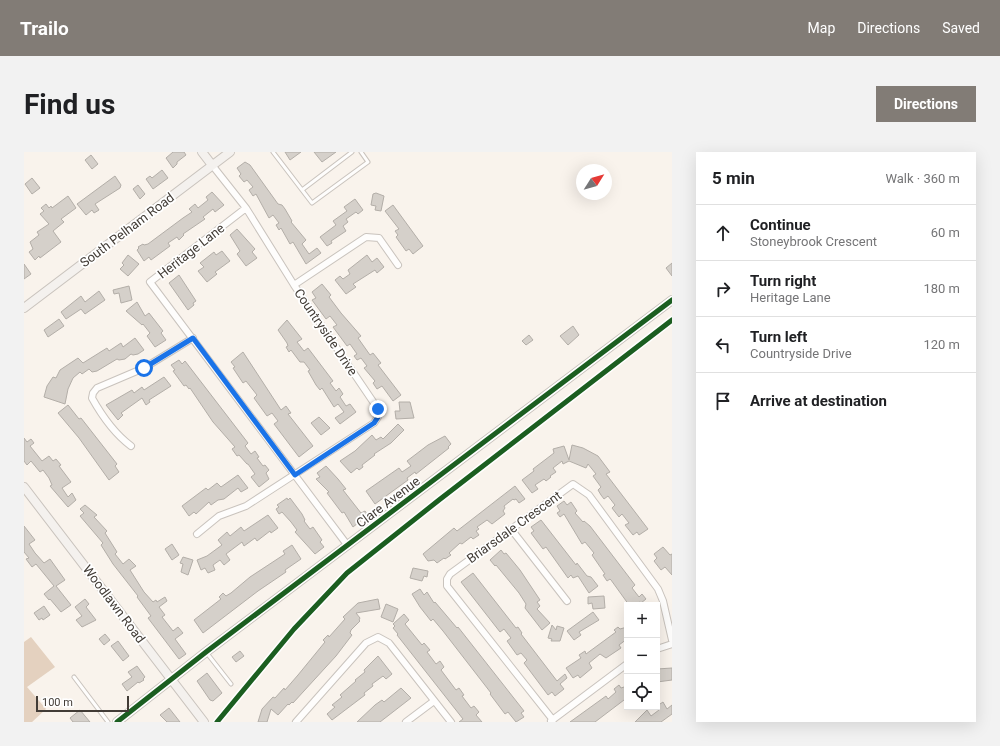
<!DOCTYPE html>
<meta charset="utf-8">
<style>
:root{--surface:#fff;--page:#f2f2f2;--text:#202124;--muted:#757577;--line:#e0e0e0;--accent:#827c76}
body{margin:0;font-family:Roboto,sans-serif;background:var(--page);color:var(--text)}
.controls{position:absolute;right:12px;bottom:12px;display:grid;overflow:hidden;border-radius:0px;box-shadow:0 4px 16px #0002}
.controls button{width:36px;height:36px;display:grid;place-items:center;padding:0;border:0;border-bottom:1px solid var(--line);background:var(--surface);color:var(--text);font:20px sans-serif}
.compass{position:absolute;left:552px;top:12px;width:36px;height:36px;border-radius:50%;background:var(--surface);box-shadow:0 4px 16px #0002;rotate:53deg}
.scale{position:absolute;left:12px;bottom:10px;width:93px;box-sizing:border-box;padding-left:4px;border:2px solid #423c36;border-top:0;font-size:11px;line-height:14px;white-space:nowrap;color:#423c36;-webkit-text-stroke:3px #fff;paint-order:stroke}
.stop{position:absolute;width:12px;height:12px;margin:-9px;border:3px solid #1a73e8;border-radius:50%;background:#fff}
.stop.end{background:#1a73e8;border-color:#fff;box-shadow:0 1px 4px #0008}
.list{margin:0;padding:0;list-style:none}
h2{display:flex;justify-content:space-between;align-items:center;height:52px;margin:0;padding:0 16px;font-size:17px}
h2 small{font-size:13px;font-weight:400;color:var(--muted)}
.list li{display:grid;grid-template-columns:26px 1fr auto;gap:12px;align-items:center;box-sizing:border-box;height:56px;padding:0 16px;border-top:1px solid var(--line)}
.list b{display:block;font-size:15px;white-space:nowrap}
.list p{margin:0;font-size:13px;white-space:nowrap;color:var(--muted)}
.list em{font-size:13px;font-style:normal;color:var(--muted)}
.icon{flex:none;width:22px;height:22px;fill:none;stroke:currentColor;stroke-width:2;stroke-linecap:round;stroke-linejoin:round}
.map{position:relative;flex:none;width:648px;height:570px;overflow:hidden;border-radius:0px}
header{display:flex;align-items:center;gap:24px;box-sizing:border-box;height:56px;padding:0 20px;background:var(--accent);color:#fff}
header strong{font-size:19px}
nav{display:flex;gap:22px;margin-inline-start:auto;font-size:14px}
.intro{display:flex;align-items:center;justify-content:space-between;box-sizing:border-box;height:96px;padding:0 24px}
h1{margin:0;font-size:28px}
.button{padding:10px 18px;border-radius:0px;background:var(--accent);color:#fff;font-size:14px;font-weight:700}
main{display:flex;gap:24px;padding:0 24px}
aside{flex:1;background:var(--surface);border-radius:0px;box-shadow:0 4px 16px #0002}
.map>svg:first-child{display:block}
</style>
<header>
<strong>Trailo</strong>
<nav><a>Map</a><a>Directions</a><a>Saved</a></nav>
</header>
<div class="intro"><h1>Find us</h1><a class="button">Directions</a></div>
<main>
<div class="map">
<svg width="648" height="570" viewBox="0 0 648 570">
<rect width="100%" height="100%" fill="#f9f3ec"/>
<path fill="#e4d1bf" d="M7,485L31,515L3,535L22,557L8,570H0V490Z"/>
<path fill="#d5d0ca" stroke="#b3aea8" d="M149,0H160L162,3L153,10V12L149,16L142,6Z
M261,0H277L266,8Z
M290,0H312L298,10Z
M67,3L74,12L68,17L61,8Z
M221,10L226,13L254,52L258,53L261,57L268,69L267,70L282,88L278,92L285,102L293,96L297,101L282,112L269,90L266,92L257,76L255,78L252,73L255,71L249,63L245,66L232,42L229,44L225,38L229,35L223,28L220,30L215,24L217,22L213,16Z
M138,18L144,26L129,37L122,27L126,24L128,26Z
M91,24L97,33L96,36L71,52L75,58L70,61L68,58L62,63L53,52Z
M8,26L16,36L8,42L1,32Z
M114,33L121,42L116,47L109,37Z
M188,40L200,53L191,60L189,57L179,65L181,67L159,82L160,83L155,88L153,85L144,91L146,94L127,108L125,105L120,109L113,98L115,96L114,95L119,92L120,93L124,92L159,66L168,60L165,57L171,52L174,56L184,48L182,45Z
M352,41L360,44L357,59L351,58L352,54L347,53L349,42Z
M44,44L52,56L37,67L40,70L29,79L37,90L16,106L15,104L11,108L5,100L9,97L6,90L15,83L13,80L25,72L16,62L20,59L17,56L22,52L25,56L27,54L28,56Z
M331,47L339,58L334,62L332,60L322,67L324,70L319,74L322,79L307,89L308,91L303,94L296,85L312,73L309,69L323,59L320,55Z
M369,53L399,94L389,102L385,97L382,99L372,85L374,83L371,79L375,77L361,59Z
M213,77L231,97L228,100L233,106L222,114L213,102L216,99L206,83Z
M198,99L206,109L191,120L193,122L183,130L174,119L180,115L176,111L190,100L192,103Z
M104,103L115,112L104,124L96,117L100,113L98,111Z
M343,103L348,110L353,106L360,115L353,121L351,118L329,132L332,135L322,142L311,128L316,124L319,127L326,122L324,118Z
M648,111V124L642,116Z
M0,112L7,122L0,127Z
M155,123L172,149L169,151L170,153L164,158L145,131Z
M298,132L307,143L305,145L317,161L337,184L334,186L346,203L349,201L357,211L354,213L377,243L369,249L358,234L353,237L349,231L351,229L340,216L343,214L337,206L333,208L330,204L333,202L326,192L323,194L309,175L313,173L306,164L302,167L288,148L292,146L288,140Z
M105,134L108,148L97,151L95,141L90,142L89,138Z
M75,139L81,148L61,162L57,157L42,167L37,160L57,144L61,150Z
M113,150L121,164L125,161L139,179L137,181L142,188L131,195L123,184L126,181L119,172L118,173L102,159Z
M35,167L40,174L24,185L20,178Z
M263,168L278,187L273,190L280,199L284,196L309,229L306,231L312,239L315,236L319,242L316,245L322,254L326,252L332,260L316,272L311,266L320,260L314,252L310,255L298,236L296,238L292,233L284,219L286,218L280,210H276L267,198L265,200L262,195L264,194L263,191L254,178Z
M549,174L555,183L544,193L536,184Z
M505,183L509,188L502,193L498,189Z
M111,186L120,198L114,202L109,203L107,202L101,207L95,208L93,207L73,219L68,220L65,217L58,222L56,220L49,226L44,237L41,252L20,245L23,234L29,225L32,226L36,218L54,206L59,211L83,196L85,199L97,191L99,195Z
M219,200L257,258L262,254L267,261L264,262L289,294L275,305L250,272L254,269L248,261L243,264L230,246L233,243L222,229L219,231L209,216L211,215L207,210Z
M155,208L158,212L161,209L224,291L221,294L227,302L231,299L235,305L233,306L239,314L241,313L245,318L242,321L245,327L235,335L227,325L231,322L224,312H223L215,303L213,304L208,297L211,295L189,270L166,236L165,237L162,233L160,234L149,219L151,218L147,213Z
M140,225L147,234L125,248L126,250L122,253L118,246L97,261L99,263L94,268L82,253L108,238L110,241L118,235L120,238Z
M375,250H386L390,266L372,267L371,259H376Z
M44,253L55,267L57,266L93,312L91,314L95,320L85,328L55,286L34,261Z
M295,265L306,276L297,283L287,271Z
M374,272L380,278L367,291L350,302L351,303L338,313L339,315L335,318L333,316L327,321L316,309L331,299L348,283L352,288L357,285L359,287Z
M421,284L427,292L424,295L425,296L392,322L391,320L383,326L384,328L351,352L342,339L375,316L378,320L387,314L383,309L404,293Z
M0,286L3,290L7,287L10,291L6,294L18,309L25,304L29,309L32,307L37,313L35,314L47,330L38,336L44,345L48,341L52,348L44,355L26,334L28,333L25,326L19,318L16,320L7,309L3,313L0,309Z
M548,293L559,296L574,304L586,320L582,322L624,377L615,383L613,380L609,383L601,373L605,371L598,362L595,365L588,356L591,353L584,344L580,347L577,343L574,338L577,335L569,324L572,322L564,312L562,316L545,309L539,312L538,309L529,316L532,320L526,324L527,325L522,329L520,327L511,333L514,337L508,341L498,328L510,319L509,317L530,301L529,297L540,294L545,308Z
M302,314L314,327L322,337L319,338L337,361L341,359L344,363L329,375L320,360L318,361L303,341L305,340L292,327L296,325L293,321Z
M214,323L224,336L217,340L214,336L200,347L194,348L187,353L185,350L172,362L170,360L165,364L158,354L182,336L184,338L193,331L197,335Z
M491,334L501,347L495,351L492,347L490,348L489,347L480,354L481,356L479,359L481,362L468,372L463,368L453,375L455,377L452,379L455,383L449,387L447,385L438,392L436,391L425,401L427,403L421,407L420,406L413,411L410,408L404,409L399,402L430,376L433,379Z
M263,346L264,348L266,346L278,362L281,368L280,369L286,377L289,375L298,388L296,390L300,395L291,402L271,380L273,378L267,370L258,360L255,362L252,357L255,355L253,353Z
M540,349L543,353L547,350L553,359L551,361L559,370L560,369L566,374L611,433L608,436L615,445L618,442L622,447L617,451L615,450L612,453H605L587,428L586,427L583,429L579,423L581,422L568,403L570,401L561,390L558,392L540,362L536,365L533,361L536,359L533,354Z
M61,353L73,363L70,365L83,379L81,381L93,400L91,402L99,412L105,407L112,414L106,418L120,440L129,450L132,448L133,450L141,445L143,449L135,455L141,463L138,465L149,479L154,475L159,481L151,487L162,502L155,507L124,466L127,464L113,445L114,444L89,412L77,393L79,391L56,364L60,361L56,357Z
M244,363L254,376L247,381L246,379L233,389L231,386L220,394L218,390L202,402L206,408L200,413L196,408L189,413L191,418L184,421L181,416L177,418L173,408L183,404L198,393L194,388L203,380L206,384L217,375L220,379Z
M517,368L552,413L553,411L563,424L567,425L574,434L565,441L554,424L549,426L547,423L544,426L522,395L519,397L507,381L510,379L507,375Z
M0,374L11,388L5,392L11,401L20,411L26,407L41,428L32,434L47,453L37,460L26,447L25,448L20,442L30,434L12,412L8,415L2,407L5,406L0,400Z
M148,392L155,403L148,408L141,397Z
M268,393L277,407L261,418L262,420L234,439L179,481L170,468L197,447L195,445L199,441L202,444L207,441L226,425L261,402L259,399Z
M639,395L646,403L648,402V423L641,415L637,418L630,409L633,406L630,402Z
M477,398L480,402L482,401L496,418L516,448L513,450L516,454L513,457L526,471L518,478L501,456L502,452L495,441L472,413L471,414L466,408Z
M159,405L169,408L164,423L157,420L159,412L156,411Z
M389,416L404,419L403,425L400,424L398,429L386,426Z
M449,421L492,476L494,475L498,481L497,482L533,529L541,522L543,526L536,532L540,537L531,544L528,540L524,543L500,511L503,508L497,501L493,503L483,489L487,486L480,477L476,480L437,430Z
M396,437L400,443L403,440L410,451L411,450L433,476L434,475L500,559L497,561L500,565L492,570L484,560L481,562L466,542L467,541L419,479L409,467L407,469L396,455L388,442Z
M580,444L581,456L569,457L568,451L564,452V445Z
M61,447L65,452L62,455L72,468L58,475L52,468L58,464L51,455Z
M354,447L356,457L332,461L336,466L335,468L336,469L327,478L326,481L328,483L312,504L269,551L268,550L265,553L264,552L254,563L247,557L243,570H234L238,557L249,545L251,546L260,536L261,538L274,523L301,490L299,488L304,483L305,485L321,467L319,465L334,451Z
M362,452L374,457L369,470L357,465Z
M20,454L26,463L19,468L18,466L15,468L10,461Z
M569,460L575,468L555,480L557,483L550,488L543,479Z
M380,462L385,468L381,472L398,493L400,491L406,498L403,500L412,512L416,509L420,515L417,518L432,538L435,536L440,543L438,544L447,556L450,554L455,560L452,563L458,570H435L439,567L373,483L374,482L369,476L371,474L369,472Z
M528,473L532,478L533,474L540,476L536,489H527L528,487L524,486Z
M594,475L596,477L603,475V487L595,493L597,496L582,506L576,502L565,511L568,516L556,526L554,523L549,526L542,516L557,506L555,503L561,499L562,502L592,480L590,478Z
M81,482L86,488L80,493L75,487Z
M94,489L105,504L99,509L87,494Z
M216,499L220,504L212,510L208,505Z
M354,504L368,522L362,527L359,524L348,532L349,534L340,541L341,543L308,568L303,562L311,555L308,553L318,545L316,543L332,529L331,528L341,520L340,518Z
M113,514L121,525L119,527L120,528L115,531L114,530L103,539L98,532L108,525L104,520Z
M648,516V528L633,530V517Z
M183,521L198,541L189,549L186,548L173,529Z
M595,533L597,536L603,534V552L600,548L571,570H546L582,544L584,547L592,540L590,537Z
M377,536L387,546L356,570H333L351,553L358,548L360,550Z
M639,550L643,557L648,553V562L637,570H611L623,558L627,564L635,558L633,554Z
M145,556L156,570H143L136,563Z
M56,558L66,570H49L46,566Z"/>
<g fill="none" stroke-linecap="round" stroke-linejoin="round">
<g stroke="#c9c3bd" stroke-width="5">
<path id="lane" d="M249,0L288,51L344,10L337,0
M278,38L328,0
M182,500L207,532
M50,525L84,570"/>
</g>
<g stroke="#c9c3bd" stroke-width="8">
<path id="street" d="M222,56L126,130L324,394
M270,133L342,85L355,86L374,113
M107,294C91,282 78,264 68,246L69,241L73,236L120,216L169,186
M487,377L543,449
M173,382L195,364L222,354L350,271L354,265V257L270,133L222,56L188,13
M633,497L648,492
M529,568L423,434V427L426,422L549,332L565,343L634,437L639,449L648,488
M527,569L603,512
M272,570L342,491L354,485L365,491L427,570
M382,570L410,549"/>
</g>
<g stroke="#c9c3bd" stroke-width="10">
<path id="secondary" d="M178,0L188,13
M0,156L206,0
M0,335L180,570
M93,570L182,500L648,148"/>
</g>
<use href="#lane" stroke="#fefdfc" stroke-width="3"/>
<use href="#street" stroke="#fefdfc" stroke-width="6"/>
<use href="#secondary" stroke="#f4f1ee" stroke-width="8"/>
<g stroke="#fff" stroke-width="8">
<path id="cycleway" d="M93,570L182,500L648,148
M193,570L270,477L323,421L415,348L648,168"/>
</g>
<use href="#cycleway" stroke="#1b5e20" stroke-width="5"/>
</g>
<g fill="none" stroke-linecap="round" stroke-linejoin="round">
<path stroke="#1a73e8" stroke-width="5" d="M120,216L169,186L271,323L350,271L354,265V257"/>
</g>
<g text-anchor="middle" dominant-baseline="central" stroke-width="3.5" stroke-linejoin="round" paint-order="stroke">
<g font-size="13" fill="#423c36" stroke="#fff">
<text transform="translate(103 78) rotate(-37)">South Pelham Road</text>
<text transform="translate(167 99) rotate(-38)">Heritage Lane</text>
<text transform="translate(302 180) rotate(56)">Countryside Drive</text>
<text transform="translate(364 350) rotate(-37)">Clare Avenue</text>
<text transform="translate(490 375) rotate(-36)">Briarsdale Crescent</text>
<text transform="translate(90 452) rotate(53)">Woodlawn Road</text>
</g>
</g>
</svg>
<div class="controls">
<button>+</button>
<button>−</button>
<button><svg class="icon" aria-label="locate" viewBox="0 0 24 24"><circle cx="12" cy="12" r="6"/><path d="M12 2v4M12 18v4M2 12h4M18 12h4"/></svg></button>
</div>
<svg class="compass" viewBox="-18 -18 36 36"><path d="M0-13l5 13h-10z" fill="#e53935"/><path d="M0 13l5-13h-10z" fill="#757577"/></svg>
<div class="scale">100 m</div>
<div class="stop" style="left:120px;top:216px"></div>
<div class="stop end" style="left:354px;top:257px"></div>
</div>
<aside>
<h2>5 min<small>Walk · 360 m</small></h2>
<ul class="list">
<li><svg class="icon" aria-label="ahead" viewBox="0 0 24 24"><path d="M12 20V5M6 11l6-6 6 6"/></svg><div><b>Continue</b><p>Stoneybrook Crescent</p></div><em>60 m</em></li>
<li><svg class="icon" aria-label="right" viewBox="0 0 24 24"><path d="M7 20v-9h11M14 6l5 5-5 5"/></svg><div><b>Turn right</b><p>Heritage Lane</p></div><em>180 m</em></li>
<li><svg class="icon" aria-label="left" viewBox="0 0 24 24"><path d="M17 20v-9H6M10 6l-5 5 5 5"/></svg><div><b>Turn left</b><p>Countryside Drive</p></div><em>120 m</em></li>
<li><svg class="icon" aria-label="arrive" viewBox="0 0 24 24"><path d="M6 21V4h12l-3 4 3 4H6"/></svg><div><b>Arrive at destination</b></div></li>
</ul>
</aside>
</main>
